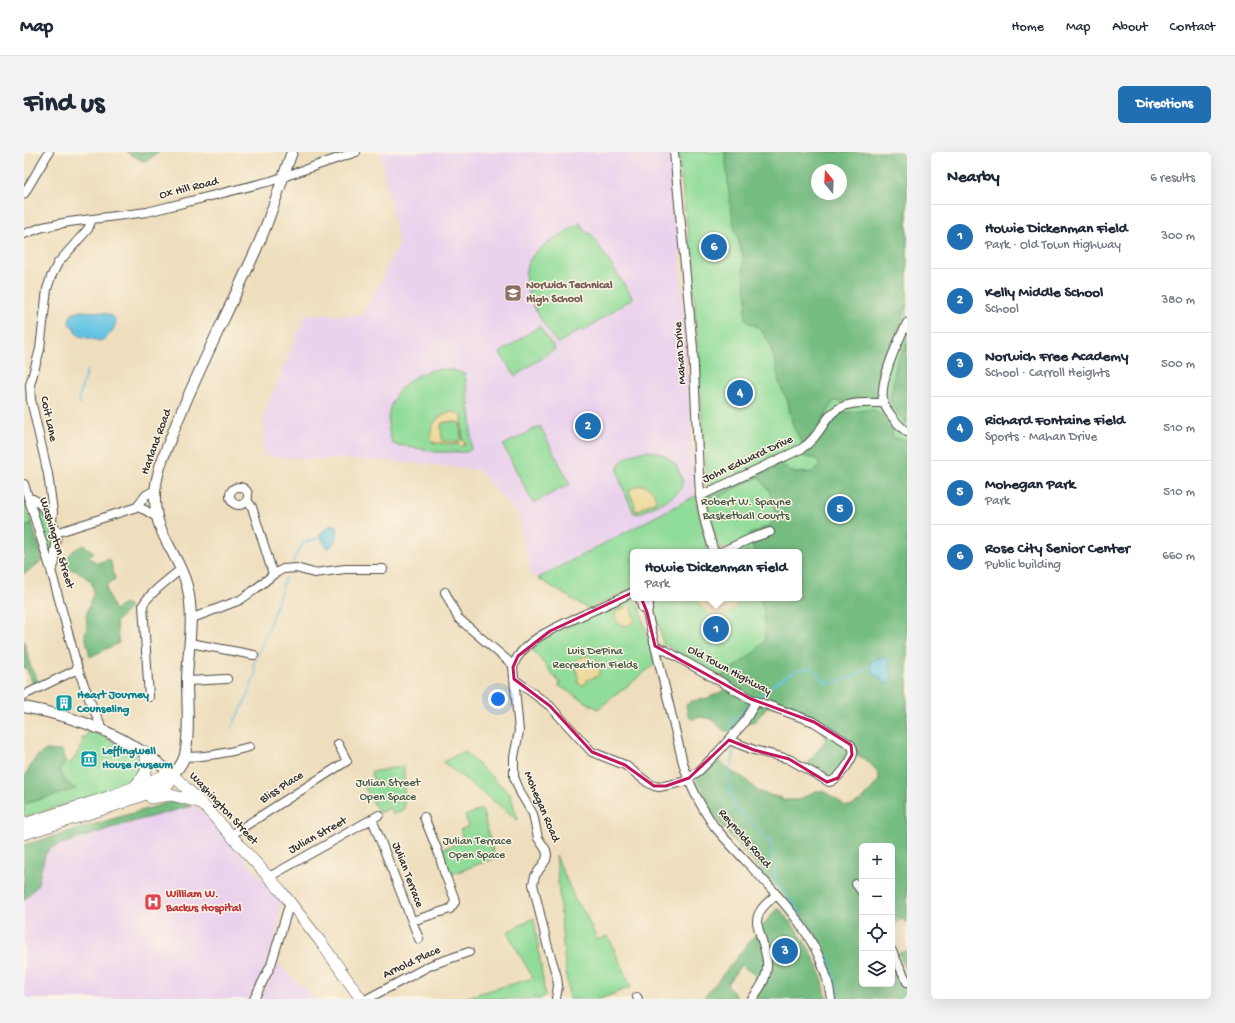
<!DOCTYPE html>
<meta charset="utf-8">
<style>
:root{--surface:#fff;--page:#f2f2f3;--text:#1f2937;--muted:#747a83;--line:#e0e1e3;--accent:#1f6fb2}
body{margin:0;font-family:"Gochi Hand",sans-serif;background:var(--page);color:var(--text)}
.controls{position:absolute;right:12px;bottom:12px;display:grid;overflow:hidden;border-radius:6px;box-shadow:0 4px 16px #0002}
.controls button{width:36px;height:36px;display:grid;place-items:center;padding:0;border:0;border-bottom:1px solid var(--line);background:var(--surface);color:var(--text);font:20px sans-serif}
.compass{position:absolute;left:787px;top:12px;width:36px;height:36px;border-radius:50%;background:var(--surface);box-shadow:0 4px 16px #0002;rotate:342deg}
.you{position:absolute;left:474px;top:547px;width:14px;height:14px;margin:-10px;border:3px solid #fff;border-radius:50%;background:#1a73e8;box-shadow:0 0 0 6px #1a73e833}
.badge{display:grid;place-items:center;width:26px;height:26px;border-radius:50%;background:var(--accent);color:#fff;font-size:13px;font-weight:700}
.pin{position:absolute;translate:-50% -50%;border:2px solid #fff;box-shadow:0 1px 4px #0006}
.popup{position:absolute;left:606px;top:397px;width:172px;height:52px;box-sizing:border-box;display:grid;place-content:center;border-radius:6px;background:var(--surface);filter:drop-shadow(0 1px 3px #0005);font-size:13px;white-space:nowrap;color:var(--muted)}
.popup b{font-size:15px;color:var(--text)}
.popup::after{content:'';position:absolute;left:50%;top:100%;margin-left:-8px;border:8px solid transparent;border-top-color:var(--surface)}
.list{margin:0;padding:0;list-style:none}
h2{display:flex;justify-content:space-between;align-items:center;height:52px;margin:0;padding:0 16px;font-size:17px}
h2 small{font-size:13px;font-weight:400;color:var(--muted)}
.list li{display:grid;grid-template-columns:26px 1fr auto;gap:12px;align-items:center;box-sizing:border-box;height:64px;padding:0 16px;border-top:1px solid var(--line)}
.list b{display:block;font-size:15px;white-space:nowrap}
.list p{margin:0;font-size:13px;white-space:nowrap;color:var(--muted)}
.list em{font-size:13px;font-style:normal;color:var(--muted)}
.icon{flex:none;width:22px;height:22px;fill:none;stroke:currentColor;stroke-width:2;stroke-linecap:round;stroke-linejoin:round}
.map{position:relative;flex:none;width:883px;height:847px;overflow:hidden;border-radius:6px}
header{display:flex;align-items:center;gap:24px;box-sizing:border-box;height:56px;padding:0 20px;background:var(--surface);border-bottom:1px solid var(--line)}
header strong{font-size:19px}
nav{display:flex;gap:22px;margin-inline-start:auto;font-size:14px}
.intro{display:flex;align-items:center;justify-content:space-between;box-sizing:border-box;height:96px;padding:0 24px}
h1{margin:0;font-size:28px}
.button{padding:10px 18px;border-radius:6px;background:var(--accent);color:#fff;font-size:14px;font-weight:700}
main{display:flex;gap:24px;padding:0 24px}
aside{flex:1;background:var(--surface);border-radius:6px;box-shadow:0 4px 16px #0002}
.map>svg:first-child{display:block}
</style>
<header>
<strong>Map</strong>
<nav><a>Home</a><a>Map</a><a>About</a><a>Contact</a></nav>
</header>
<div class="intro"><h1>Find us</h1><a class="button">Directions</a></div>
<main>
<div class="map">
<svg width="883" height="847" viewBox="0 0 883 847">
<rect width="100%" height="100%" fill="#fcf5e5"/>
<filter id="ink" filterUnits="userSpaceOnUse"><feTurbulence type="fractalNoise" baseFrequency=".025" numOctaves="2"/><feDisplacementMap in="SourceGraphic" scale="8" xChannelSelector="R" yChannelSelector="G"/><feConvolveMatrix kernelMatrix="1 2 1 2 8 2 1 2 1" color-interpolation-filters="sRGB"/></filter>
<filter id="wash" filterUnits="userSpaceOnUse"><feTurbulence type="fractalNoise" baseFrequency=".012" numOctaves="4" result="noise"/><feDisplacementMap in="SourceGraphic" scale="16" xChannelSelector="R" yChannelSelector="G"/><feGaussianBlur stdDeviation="0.9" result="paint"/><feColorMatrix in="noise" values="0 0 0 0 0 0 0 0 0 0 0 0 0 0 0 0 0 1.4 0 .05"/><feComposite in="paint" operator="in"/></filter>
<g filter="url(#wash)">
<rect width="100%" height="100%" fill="#eedebd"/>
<path fill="#ead1ed" d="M356,0H647L657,121L671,344L514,426L507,422L495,364L454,318L404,312L324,307H282L239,304L240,262L282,162L338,164L375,93Z
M168,653L183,663L257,748L254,773L248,798L244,809L225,847H0V748L13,734L21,703L24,698L29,695L90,675Z
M253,811L278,834L290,847H235L242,835Z"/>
<path fill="#90dc99" stroke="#5e8462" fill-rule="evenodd" d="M654,0H704L728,127L883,20V765L868,772V694H838V832H868V806L883,839V847L812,833C806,815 800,796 789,780C753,726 699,691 671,630L685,618L730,639L758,646L790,669L819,676L866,615L789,563L726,541L639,492L629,446H775V400H707L727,391L695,397L683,351L734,325L683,339L668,114Z
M556,71L563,81L567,82L609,146L559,179L557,177L535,191H533C518,169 486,128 510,102C522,90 542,80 556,71Z
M515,174L531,197L491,224L476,201Z
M416,217L428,218L441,222L447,267V297L443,300H413L369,292C353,256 378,221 416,217ZM427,260L438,263V288L441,291L440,294L435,292L410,291L408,289L407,283Z
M419,270H433L436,272L437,289L435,290H419L417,288V274Z
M516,274L546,332L509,351L479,293Z
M621,299C638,299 652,308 657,324C659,328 659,333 657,336C652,346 625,357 614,362L610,361C606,351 594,329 594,318C594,306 612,301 621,299ZM632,350L618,356L615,359H612L611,353Z
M671,344L684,400H609V437L564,457L514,426Z
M0,347L17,401L0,407Z
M9,350L25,367L29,380L28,411Z
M603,447L609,448L615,454L631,512L574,557L535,534L536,531L506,495L525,483Z
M64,579L77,583L116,606L119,610L115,624L106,630L92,637L0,665V652L51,637L42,630L35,617L41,610L47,611L59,593L58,585H62Z
M440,599L486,642L494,668L419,610Z
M380,614V657L369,663L366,656L355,661L341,636L350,631L347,620Z
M458,657L471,706L426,723L416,698L440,689L436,678L445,674L441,664Z
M532,703L551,748L562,763L573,788L584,784L607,835L576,847H545L540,803Z
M510,766L521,843L517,847H436L509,826L483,780Z"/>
<path fill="#74bc81" stroke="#507456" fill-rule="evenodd" d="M103,0H135L124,8L118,9Z
M701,0H883V151L874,178L864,198L858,227L855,245C845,251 821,249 809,249L800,267L779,292L769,275L764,250L755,231L752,213L746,192L738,179L733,175L723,170L722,167L721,160L723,146L719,118V104L710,74L706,51ZM793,18H817V42H793Z
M883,191V271L870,258L866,247L873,209Z
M848,257C857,260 862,269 869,275L868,283L870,286L883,288V771L876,764L868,765V694H838V832H868V815L883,847H813C809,784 758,739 719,695C709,684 696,673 689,660C685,654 685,647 681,640C678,634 674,629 672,622L692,607L698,611L708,620L720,626L730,636L735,640L761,648H774L792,639H799L811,646L821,654H828L839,647L855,628C856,618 840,604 830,602L809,628L787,616L785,613V609L802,588C802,583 794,573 792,567C779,559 757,553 743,555L731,569L714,574L709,579H701L687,567L677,565L670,567L666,566L664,563L662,553L668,549L684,546L699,539L700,536L699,522L701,519L711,515L731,500L738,492L741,487L740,459L736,446H775V400H730L725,383L748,372L751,360L747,345L745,339L735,325L683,351V339L728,316L733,324L755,314L762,315L766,319L772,321L790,320L795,313V310L789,306L780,305C779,299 785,300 789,295C799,285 805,266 820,261C828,259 839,259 848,257Z
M8,371L19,408L0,422V376Z
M60,393L70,400L65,405L73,411L86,407L91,427L83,433V439L90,458L102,451L106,455L92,470L95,491L66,505L61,483L63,475L62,463L70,440L67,429L53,419L43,417C44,402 46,399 60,393Z
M0,488L7,516L15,530L10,533L2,516H0Z
M22,598L38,599L41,610L35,618L42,630L52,637L0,652V626L12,605Z
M150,649L167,654L90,675L26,696L21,703L13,734L0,748V693Z
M754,755C776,781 799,811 802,847H730L732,824L717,813L703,832L714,847H679Z
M883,799V823L875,801Z"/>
<path fill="#eeda9e" stroke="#8c8264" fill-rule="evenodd" d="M427,260L435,261L438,263V288L441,291L439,294H436L434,292L411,291L407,288C405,274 413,263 427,260ZM421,270H433L437,272V288L435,290L418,289L417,274L418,271Z
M617,333C627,334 631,340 632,349L618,356L616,358L613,359L611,358V353L605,339L610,335Z
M673,446H684L692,456L702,450L706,446H710L714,452C702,469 679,466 673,446Z
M605,452L608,454L607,457L611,468C606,475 599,475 593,470L591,464L592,459L603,455Z
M561,504C572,505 580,514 574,524L563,528L562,532L558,533L554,531V525L551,511L556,506Z"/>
<path fill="#64c4e2" stroke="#487886" d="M57,159C67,160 99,158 90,176C88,181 82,186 76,189L55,184L51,180L50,176L45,172L46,166L48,162Z
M308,372L312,373C316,383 311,390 304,397L295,383Z
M860,505L864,508C866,516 870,524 865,532H862L850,522L846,516L847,509L853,506Z"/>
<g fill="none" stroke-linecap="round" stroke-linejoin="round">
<path stroke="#64c4e2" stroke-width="1.5" d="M56,253L55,245L63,218
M269,412L270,406L279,391L295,386
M733,546C745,534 773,514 789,516L800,529L805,532L829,525L845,513
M207,576L223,546L232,520L229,514L244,478L261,426
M707,578L706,572L726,552
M709,597V608L703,624L708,650L711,655L742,685L747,691L752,731L770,751L805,807L816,847"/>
</g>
</g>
<g filter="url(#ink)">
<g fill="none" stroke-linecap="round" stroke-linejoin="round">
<g stroke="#484641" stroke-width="10">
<path id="minor" d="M650,0L669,196L676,344L681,370L690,400
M0,42L25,0
M0,82L19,75L45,70L123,60L247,29L332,0
M883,171C874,189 856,228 859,248C861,258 875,274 883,280
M0,332L27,418L54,517L66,549L79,578
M206 344a9 9 0 1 1 18 0a9 9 0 1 1-18 0Z
M676,344L777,297C790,289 796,277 804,266C817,248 841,251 860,251
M5,346C17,347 30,370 32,381C33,387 32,394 31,400C31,407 32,413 27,418
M223,348L228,355L249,422
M113,355L122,343L131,338
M28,368L29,360L24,322L7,248L6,233L16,197L23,137L27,125L34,111L64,77L68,67
M32,381L113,355L121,358L132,365
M697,400L728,386L746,380
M421,440L434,466L489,513
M616,446L618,455L623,460
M625,446V455L623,460L658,607C664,632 676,653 690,674C734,727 798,774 807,847
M166,467L216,448L229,439L250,422L259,417L272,416L290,421L321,417H359
M166,491L230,503
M632,495L641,498L727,547L790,570L827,593C829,596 830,598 829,602C827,610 813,629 805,630L765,607L730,598L705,588
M490,527L526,554L568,600L601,613L623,630L630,634L635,635L659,630L675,619L694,600L719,572L732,550
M163,529L203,527
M0,543L54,517
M125,545L119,453C125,441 147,426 157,417
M160,605C182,605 204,601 225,595
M348,667L395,787
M207,683L323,609L314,592
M245,725L355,663
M832,732L838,740
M388,769L426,757L431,750L430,745L420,720L415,702L400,665
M868,799L883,830
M613,845L614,847
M230,847L247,813L266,750
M343,847L407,813L445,800
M532,847L534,834L533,825L523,792L509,732L511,724L522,708L523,703L522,698L514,686L509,662L497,642L490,625V605L495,579L489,515C497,487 538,473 561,462C577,455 593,448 609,440
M728,847C733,840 739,833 741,825C748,808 736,788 733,770C733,758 744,750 752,743"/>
</g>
<g stroke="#484641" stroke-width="12">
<path id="major" d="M0,555C58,566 105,584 149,623C154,617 159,611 161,603C166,580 163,551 163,527C164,497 171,464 163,434C155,403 131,382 131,348C130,323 142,299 151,275C175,216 205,158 231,100C246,68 256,33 268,0"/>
</g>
<g stroke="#484641" stroke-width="12">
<path id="highway" d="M149,623L185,659L258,740L296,789L337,847
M111,634C123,621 126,616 120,599
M127,646L147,643L174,650
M0,672L84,645L142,623H149
M0,682L86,655L133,638L145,632L149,623"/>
</g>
<use href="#minor" stroke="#fff" stroke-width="8"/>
<use href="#major" stroke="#fff" stroke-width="10"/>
<use href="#highway" stroke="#fff" stroke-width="11"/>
</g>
</g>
<path fill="none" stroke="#c2185b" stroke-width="3" stroke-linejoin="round" d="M614,438L623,460L631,494L727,547L790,570L827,593L828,603L814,626L803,630L765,607L730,598L705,588L665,626L642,634H630L601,613L568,600L526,554L490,527L489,515L494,504L526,479Z"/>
<defs>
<g id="school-square" transform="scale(0.9)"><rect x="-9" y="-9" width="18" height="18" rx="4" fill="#8d6e63" stroke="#fcf5e5"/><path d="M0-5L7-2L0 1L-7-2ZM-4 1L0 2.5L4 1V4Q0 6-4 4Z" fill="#fff"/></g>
<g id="building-square" transform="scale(0.9)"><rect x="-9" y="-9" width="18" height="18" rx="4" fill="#0f9aa8" stroke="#fcf5e5"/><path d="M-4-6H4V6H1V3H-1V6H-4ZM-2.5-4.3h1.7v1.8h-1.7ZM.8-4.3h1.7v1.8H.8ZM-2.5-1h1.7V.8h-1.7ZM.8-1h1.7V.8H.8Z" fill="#fff"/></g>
<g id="museum-square" transform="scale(0.9)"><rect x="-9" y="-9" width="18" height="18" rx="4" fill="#0f9aa8" stroke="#fcf5e5"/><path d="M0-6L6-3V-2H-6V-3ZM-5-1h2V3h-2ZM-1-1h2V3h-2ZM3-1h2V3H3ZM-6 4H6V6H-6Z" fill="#fff"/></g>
<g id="hospital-square" transform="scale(0.9)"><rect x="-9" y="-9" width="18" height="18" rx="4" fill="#e0444e" stroke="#fcf5e5"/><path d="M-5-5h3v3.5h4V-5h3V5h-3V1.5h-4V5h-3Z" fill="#fff"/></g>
</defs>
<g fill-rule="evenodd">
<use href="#school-square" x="489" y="141"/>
<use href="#building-square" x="40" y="551"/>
<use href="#museum-square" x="65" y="607"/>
<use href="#hospital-square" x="129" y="750"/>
</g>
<g text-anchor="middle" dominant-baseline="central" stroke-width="3" stroke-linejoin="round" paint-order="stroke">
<g font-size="12" fill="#2b2b2b" stroke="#fcf5e5">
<text transform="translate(165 37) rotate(-14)">Ox Hill Road</text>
<text transform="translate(657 201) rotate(-94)">Mahan Drive</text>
<text transform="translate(24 267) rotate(78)">Coit Lane</text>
<text transform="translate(133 290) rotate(-70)">Harland Road</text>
<text transform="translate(724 308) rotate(-25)">John Edward Drive</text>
<text transform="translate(32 391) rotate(73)">Washington Street</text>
<text transform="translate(705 519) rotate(28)">Old Town Highway</text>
<text transform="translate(258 636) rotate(-33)">Bliss Place</text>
<text transform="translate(517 655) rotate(67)">Mohegan Road</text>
<text transform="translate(199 657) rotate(47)">Washington Street</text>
<text transform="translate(294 684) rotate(-29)">Julian Street</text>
<text transform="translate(720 687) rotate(49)">Reynolds Road</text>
<text transform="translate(383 723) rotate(69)">Julian Terrace</text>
<text transform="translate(388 811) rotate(-25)">Arnold Place</text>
</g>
<g font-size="12" font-weight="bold" fill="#785e54" stroke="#fcf5e5" text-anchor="start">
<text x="502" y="134">Norwich Technical<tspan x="502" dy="14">High School</tspan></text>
</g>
<g font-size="12" fill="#445746" stroke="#fcf5e5">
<text x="722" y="351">Robert W. Spayne<tspan x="722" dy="14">Basketball Courts</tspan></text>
<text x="571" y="500">Luis DePina<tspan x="571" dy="14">Recreation Fields</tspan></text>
<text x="364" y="632">Julian Street<tspan x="364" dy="14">Open Space</tspan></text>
<text x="453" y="690">Julian Terrace<tspan x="453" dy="14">Open Space</tspan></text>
</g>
<g font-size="12" font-weight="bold" fill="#0d838f" stroke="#fcf5e5" text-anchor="start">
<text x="53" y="544">Heart Journey<tspan x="53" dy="14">Counseling</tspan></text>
<text x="78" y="600">Leffingwell<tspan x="78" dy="14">House Museum</tspan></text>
</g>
<g font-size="12" font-weight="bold" fill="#be3a42" stroke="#fcf5e5" text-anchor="start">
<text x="142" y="743">William W.<tspan x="142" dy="14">Backus Hospital</tspan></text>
</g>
</g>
</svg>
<div class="controls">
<button>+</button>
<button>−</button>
<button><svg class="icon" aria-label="locate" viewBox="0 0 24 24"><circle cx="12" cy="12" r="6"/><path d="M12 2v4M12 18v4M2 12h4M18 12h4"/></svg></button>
<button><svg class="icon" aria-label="layers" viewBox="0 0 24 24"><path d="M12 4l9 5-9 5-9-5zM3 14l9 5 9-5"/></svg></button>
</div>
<svg class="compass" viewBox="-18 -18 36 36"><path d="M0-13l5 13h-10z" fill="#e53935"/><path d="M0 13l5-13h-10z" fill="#747a83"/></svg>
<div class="you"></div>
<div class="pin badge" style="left:692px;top:477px">1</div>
<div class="popup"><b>Howie Dickenman Field</b>Park</div>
<div class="pin badge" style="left:564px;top:274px">2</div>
<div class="pin badge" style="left:761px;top:799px">3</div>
<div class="pin badge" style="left:716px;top:241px">4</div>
<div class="pin badge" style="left:816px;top:357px">5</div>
<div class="pin badge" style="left:690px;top:95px">6</div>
</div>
<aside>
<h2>Nearby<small>6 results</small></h2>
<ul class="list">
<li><span class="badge">1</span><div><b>Howie Dickenman Field</b><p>Park · Old Town Highway</p></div><em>300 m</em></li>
<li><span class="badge">2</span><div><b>Kelly Middle School</b><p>School</p></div><em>380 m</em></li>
<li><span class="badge">3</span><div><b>Norwich Free Academy</b><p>School · Carroll Heights</p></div><em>500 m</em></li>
<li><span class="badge">4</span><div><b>Richard Fontaine Field</b><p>Sports · Mahan Drive</p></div><em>510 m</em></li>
<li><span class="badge">5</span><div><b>Mohegan Park</b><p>Park</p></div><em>510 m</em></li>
<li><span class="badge">6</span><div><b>Rose City Senior Center</b><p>Public building</p></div><em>660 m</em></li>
</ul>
</aside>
</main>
